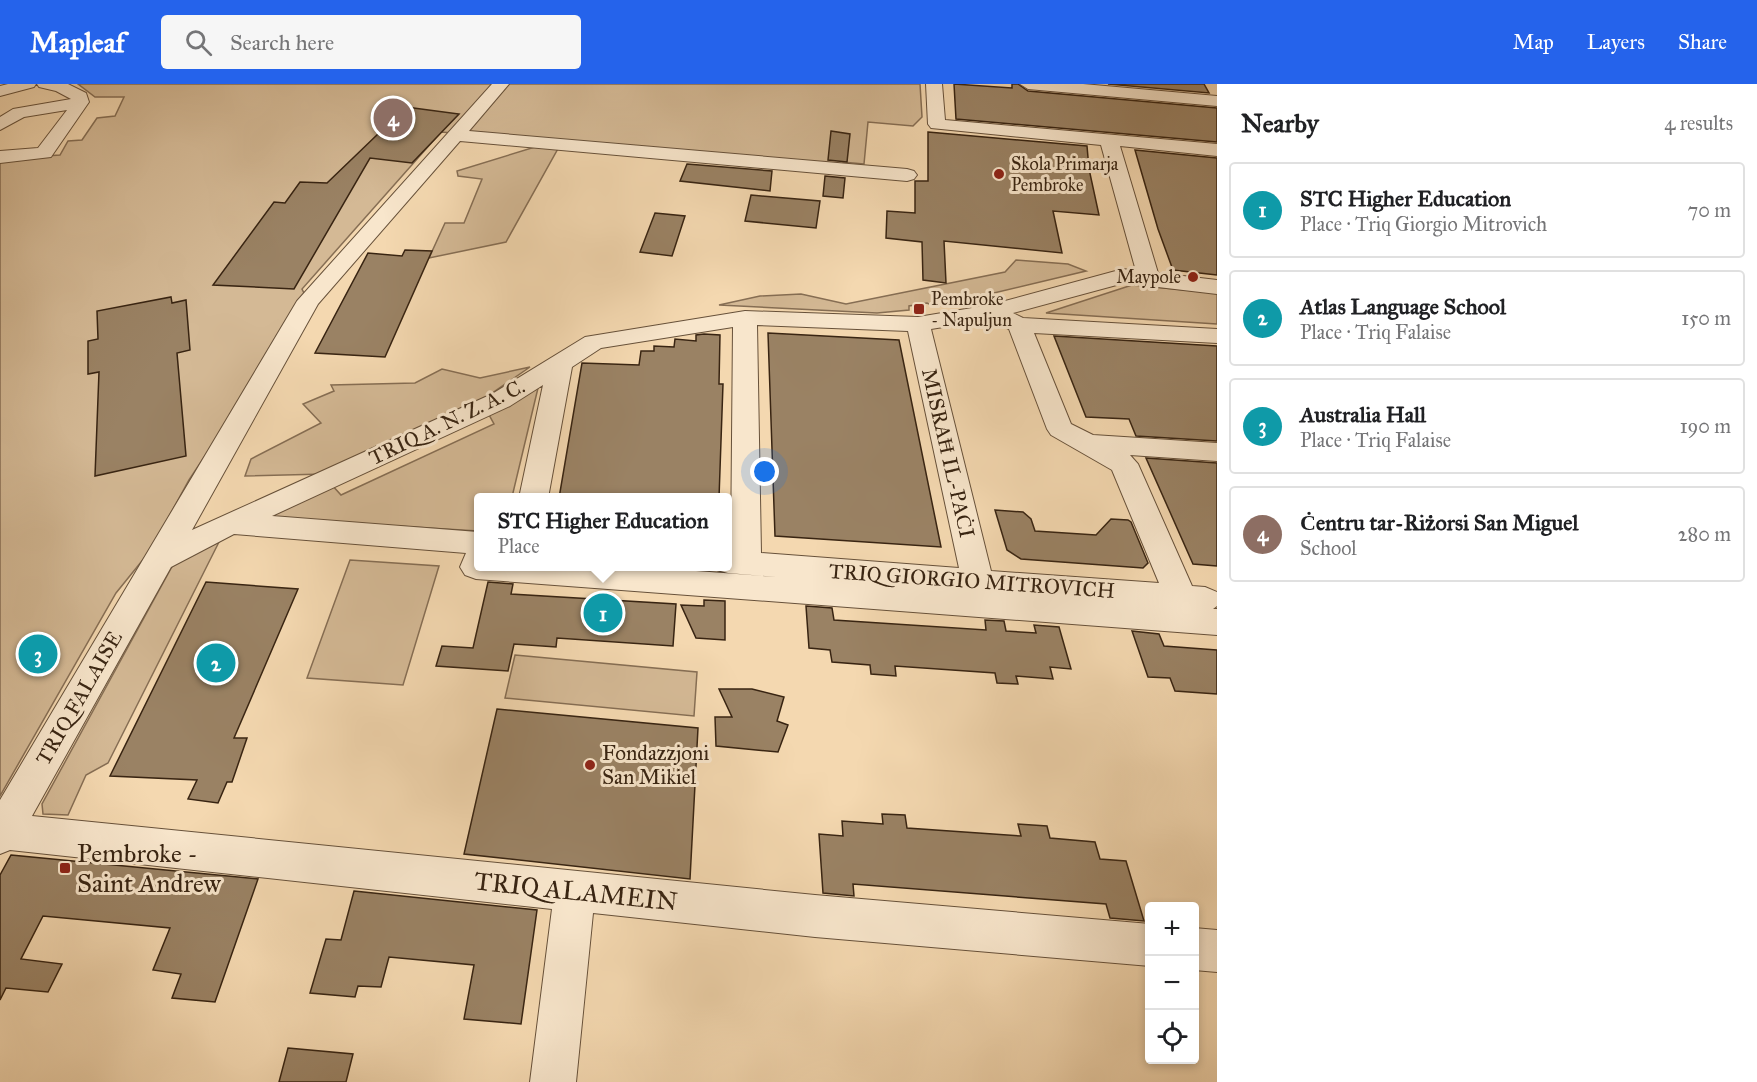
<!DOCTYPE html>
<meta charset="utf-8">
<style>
:root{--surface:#fff;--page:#f6f6f6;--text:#202124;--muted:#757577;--line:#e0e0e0;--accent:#2563eb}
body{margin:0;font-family:"IM FELL Great Primer",serif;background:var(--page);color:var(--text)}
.controls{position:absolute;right:18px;bottom:18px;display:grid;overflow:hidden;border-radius:6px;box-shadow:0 3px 9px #0003}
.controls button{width:54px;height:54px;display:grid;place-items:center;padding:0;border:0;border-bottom:2px solid var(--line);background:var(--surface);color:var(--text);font:30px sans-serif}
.you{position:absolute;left:765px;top:388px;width:21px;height:21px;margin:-15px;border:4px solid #fff;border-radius:50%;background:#1a73e8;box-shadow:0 0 0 9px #1a73e833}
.badge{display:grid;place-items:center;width:39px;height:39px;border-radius:50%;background:var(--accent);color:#fff;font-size:20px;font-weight:700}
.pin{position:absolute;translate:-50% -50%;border:3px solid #fff;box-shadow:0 2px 6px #0006}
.popup{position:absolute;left:474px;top:409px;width:258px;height:78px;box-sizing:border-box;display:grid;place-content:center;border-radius:6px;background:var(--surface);filter:drop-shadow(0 2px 4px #0005);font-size:20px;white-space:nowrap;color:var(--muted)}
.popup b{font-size:22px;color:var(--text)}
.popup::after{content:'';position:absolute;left:50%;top:100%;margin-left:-12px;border:12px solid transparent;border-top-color:var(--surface)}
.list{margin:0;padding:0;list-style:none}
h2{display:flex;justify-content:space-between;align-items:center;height:78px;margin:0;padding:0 24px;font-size:26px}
h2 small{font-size:20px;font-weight:400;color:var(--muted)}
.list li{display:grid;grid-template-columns:39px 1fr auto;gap:18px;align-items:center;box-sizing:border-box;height:96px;margin:0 12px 12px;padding:0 12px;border:2px solid var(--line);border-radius:6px}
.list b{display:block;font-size:22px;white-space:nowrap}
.list p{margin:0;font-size:20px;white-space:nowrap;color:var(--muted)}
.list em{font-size:20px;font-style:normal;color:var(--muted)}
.icon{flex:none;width:33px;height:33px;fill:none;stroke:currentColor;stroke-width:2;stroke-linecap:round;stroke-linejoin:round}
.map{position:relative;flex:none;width:1217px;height:998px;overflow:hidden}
header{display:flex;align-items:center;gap:36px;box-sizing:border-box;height:84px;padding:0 30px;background:var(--accent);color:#fff}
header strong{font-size:28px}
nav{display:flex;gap:33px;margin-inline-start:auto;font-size:21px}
.search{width:420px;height:54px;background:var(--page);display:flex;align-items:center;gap:15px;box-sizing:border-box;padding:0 21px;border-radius:6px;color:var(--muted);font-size:22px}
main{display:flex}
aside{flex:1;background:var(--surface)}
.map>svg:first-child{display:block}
</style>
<header>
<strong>Mapleaf</strong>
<div class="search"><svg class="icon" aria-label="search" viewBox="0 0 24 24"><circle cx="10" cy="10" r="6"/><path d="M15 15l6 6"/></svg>Search here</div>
<nav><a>Map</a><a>Layers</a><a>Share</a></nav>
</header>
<main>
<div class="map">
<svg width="1217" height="998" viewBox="0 0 1217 998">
<rect width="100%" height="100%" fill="#f4d8b0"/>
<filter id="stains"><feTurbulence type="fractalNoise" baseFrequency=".00333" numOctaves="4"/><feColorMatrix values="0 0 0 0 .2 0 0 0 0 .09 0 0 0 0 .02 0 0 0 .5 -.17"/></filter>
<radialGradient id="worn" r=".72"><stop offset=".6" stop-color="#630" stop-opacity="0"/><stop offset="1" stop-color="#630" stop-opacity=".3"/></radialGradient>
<path fill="#d4b995" stroke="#866e54" stroke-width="1.5" d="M78,0H920L922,33L913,42L868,38L864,80L843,78L844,81L441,48L302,205L308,217L189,396L150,467L116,509L0,712V75L60,71L68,57L82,56L97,34L115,32L124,13H95Z
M548,59L560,61L506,158L429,174L445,139H464L482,95L458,92L457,87Z
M1016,176L1068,180L1086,187L935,223L927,219L909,222V226L877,229L719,221L760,212L801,210L846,220L1005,188Z
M1132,201L1217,209V240L1046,229Z
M530,283L482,316L325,390L245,392L251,375L321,339L303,320L334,307L331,301L415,299L442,285L480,294Z
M538,304L512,413L478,414V447L265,434L331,400L341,411L494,340L488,329Z
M219,458L108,679L86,691L68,731L43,730L42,720L174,479Z
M350,476L439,482L403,601L307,594Z
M515,571L697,588L694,632L505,614Z"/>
<path fill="#9a8264" stroke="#382412" stroke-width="1.5" d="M954,0L1012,4V0H1018L1028,7L1217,24V58L956,35Z
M1108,0H1204L1209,9Z
M406,23L459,30L412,79L370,74L294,205L213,201L274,118L285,119L300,98L327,99Z
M831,47L850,50L847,78L828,76Z
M928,48L1087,62L1089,85L1099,131L1053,127L1062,169L944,157L946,199L923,196L922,158L886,154L887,127L915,129V97H928Z
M1135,66L1217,74V191L1173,186L1158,145Z
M687,80L772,87L770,107L680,97Z
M825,92L845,94L843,114L823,112Z
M751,111L820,117L816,144L745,137Z
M655,129L685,132L672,172L640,168Z
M405,166L432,167L385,273L315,269L368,169L402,172Z
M171,213L172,219L186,216L190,266L177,269L186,372L95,392L99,288L88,290V257L98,255L97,227Z
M768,249L899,256L941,463L775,452Z
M704,250L720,251L719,300H723L719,414H559L582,279L639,281L641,267H654V262L674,263L675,255L696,257V251Z
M1054,252L1217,262V357L1136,352L1129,335L1086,333Z
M1146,374L1217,379V482L1193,480Z
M995,426L1023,428L1031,435L1035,447L1096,451L1111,435L1128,436L1131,438L1148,479L1143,484L1021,475L1007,466Z
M206,498L298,505L234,654H247L232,698H227L218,719L188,715L197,696L110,692Z
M488,498L513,500L511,510L676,520L673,562L557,554L556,563L514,560L508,587L436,582L442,562L473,564Z
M704,516L725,517V556L696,554L681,521L704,522Z
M806,522L832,524L834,536L986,546L985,536L1004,537L1006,547L1036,549L1034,541L1059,543L1071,585L1050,583L1053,595L1016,592L1018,600L997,599L995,589L895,582L896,592L871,590L870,581L832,578L830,566L809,564Z
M1132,547L1159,550L1164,562L1217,566V610L1175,607L1170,594L1148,593Z
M719,605H752L784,613L777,637L788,641L778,668L716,662L715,633H732Z
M497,625L698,644L690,795L464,770Z
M882,730L905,731L907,744L1021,752L1018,740L1047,742L1050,754L1095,758L1100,775L1126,777L1144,837L1110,834L1106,820L853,800L854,812L823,809L819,750L843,752L842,737L883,740Z
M11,771L258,795L215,918L172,914L181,890L153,886L170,844L43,832L21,875L62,880L48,908L6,904L0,916V791Z
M354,807L537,826L521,940L464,935L474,881L389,873L381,903L358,902L355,913L310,909L326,855L341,856Z
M288,964L353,970L346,998H279Z"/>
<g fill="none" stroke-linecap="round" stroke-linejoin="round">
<g stroke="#67513a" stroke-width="2">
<path id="minor" d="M8,0H36L34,3L0,12V2Z
M37,0H68L86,9L89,18L51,73L0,79V67L38,64L67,26L24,33L0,46V33L13,25L71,15L56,7L39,3Z
M492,0H509L469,47L907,85L914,87L917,91L914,95L907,97L460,57L318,220L192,446L492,310L585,253L745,227L918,233L990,221L1123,185L1136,187L1101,61L931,44L928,40L926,0H942L945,36L1217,60V72L1120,62L1158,189L1217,196V210L1124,199L1013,229L1023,234L1217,245V259L1034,249L1071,340L1093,351L1217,359V377L1130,371L1138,380L1192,502L1205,503L1217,508V522L1213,525H1217V551L476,495L465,491L460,483L466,469L234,450L171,483L32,732L815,811L1150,840V882L815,853L593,829L576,998H530L552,825L10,766L0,770V716L297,217ZM993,235L996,239L1009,245L1047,345L1051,351L1112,386L1159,499L991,487L931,245ZM757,241L908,247L959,484L761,469ZM733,243L731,467H728V482H715L717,486L728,489L777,493L628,482H478V448L272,432L510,322L543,301L519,414H548L572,283L601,264Z
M1020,0H1083L1217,12V22L1028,5Z
M1194,844L1217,846V888L1194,886Z"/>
</g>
<use href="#minor" fill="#f8e6cc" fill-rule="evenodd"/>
</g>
<g fill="#8f2418" stroke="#f8e6cc" stroke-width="2">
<circle cx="999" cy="90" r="6"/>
<circle cx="1193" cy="193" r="6"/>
<rect x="913" y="219" width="12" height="12" rx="3"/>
<circle cx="590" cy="681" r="6"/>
<rect x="59" y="778" width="12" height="12" rx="3"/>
</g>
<g text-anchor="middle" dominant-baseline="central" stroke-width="6" stroke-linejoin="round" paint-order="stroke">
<g font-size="18" fill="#382412" stroke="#f8e6cc" text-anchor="start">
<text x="1011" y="80">Skola Primarja<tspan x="1011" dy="21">Pembroke</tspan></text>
<text x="1181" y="193" text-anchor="end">Maypole</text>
<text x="931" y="215">Pembroke<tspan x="931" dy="21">- Napuljun</tspan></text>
</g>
<g font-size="21" fill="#382412" stroke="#f8e6cc">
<text transform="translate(447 338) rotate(-26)">TRIQ A. N. Z. A. C.</text>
<text transform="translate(948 369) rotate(77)">MISRAĦ IL-PAĊI</text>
<text transform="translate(972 497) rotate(4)">TRIQ GIORGIO MITROVICH</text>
<text transform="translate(79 614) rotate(-60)">TRIQ FALAISE</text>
</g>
<g font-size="21" fill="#382412" stroke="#f8e6cc" text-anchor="start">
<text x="602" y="669">Fondazzjoni<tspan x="602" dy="24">San Mikiel</tspan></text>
</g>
<g font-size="26" fill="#382412" stroke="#f8e6cc" text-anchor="start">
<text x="77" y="769">Pembroke -<tspan x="77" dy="30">Saint Andrew</tspan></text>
</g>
<g font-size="26" fill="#382412" stroke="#f8e6cc">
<text transform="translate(576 807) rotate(6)">TRIQ ALAMEIN</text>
</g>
</g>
<rect width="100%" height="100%" filter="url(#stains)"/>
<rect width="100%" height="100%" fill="url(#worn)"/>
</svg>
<div class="controls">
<button>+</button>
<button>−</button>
<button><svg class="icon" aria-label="locate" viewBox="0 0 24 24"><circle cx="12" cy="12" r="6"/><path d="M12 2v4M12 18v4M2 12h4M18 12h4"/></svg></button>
</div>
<div class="you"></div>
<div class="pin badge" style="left:603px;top:529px;background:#0f9aa8">1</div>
<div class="popup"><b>STC Higher Education</b>Place</div>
<div class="pin badge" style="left:216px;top:579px;background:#0f9aa8">2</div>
<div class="pin badge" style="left:38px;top:570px;background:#0f9aa8">3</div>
<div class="pin badge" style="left:393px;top:34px;background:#8d6e63">4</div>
</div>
<aside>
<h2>Nearby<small>4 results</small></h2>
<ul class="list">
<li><span class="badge" style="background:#0f9aa8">1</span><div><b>STC Higher Education</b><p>Place · Triq Giorgio Mitrovich</p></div><em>70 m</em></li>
<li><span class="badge" style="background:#0f9aa8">2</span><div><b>Atlas Language School</b><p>Place · Triq Falaise</p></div><em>150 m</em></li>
<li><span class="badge" style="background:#0f9aa8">3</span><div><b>Australia Hall</b><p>Place · Triq Falaise</p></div><em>190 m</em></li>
<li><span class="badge" style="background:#8d6e63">4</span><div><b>Ċentru tar-Riżorsi San Miguel</b><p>School</p></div><em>280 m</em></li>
</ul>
</aside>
</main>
